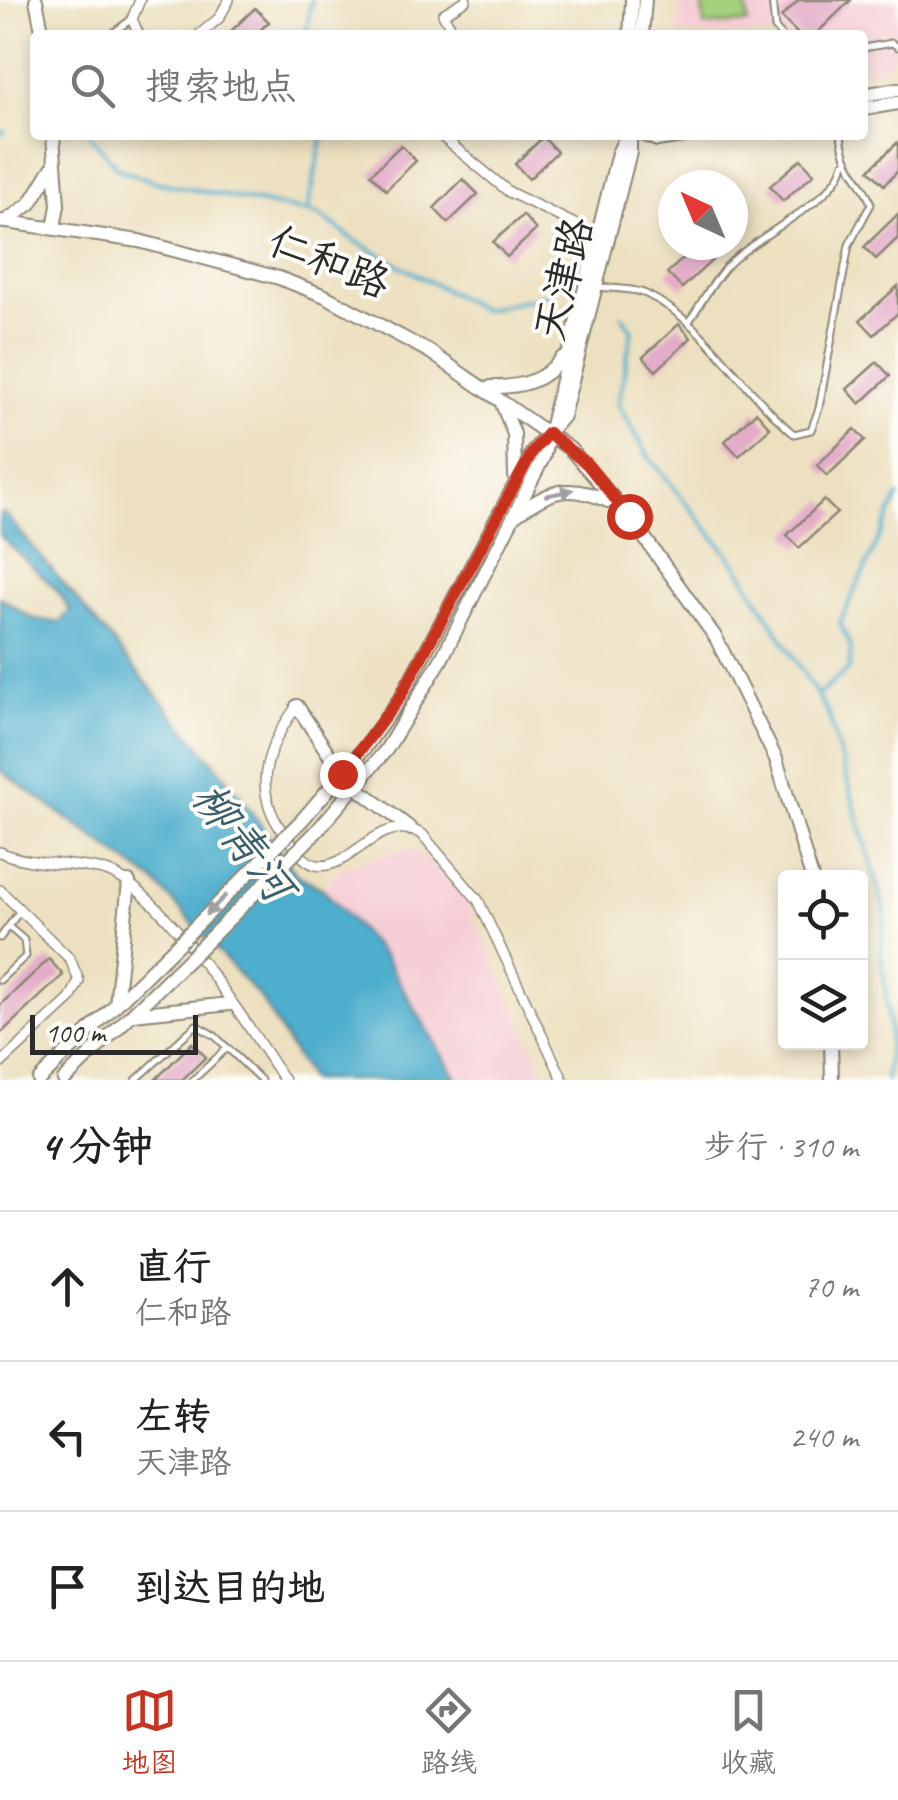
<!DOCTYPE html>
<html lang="zh">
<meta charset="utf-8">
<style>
:root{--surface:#fff;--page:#f6f6f6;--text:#222;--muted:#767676;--line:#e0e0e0;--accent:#c8321e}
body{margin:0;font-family:Caveat,"LXGW WenKai TC",sans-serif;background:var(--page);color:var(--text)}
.controls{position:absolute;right:30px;bottom:30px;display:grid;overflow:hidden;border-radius:10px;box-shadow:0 5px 15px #0003}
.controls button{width:90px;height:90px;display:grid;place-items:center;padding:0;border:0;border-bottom:2px solid var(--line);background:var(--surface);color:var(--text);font:50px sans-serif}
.compass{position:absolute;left:658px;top:170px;width:90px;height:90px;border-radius:50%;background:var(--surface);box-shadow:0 5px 15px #0003;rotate:316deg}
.scale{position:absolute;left:30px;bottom:25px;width:168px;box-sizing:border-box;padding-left:10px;border:5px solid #2b2b2b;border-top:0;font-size:28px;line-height:35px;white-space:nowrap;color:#2b2b2b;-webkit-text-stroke:8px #fdfcf7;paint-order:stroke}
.stop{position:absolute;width:30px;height:30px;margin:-22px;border:8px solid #c8321e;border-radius:50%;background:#fff}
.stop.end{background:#c8321e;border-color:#fff;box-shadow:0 2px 10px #0008}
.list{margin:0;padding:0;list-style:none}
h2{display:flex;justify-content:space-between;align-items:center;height:130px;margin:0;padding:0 40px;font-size:42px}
h2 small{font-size:32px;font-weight:400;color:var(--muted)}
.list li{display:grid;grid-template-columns:65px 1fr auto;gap:30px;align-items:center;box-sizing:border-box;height:150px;padding:0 40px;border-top:2px solid var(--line)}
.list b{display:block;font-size:38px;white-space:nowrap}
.list p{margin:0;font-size:32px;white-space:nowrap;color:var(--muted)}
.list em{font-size:32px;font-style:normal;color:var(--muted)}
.icon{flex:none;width:55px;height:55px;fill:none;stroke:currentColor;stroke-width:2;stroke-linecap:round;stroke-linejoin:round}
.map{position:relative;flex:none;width:898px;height:1080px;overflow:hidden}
.search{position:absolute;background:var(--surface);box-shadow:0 5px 15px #0003;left:30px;right:30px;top:30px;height:110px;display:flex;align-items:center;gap:25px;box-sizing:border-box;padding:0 35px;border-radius:10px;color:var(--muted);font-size:38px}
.sheet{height:580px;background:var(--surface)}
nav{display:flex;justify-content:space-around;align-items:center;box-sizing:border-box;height:140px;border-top:2px solid var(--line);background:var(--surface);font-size:28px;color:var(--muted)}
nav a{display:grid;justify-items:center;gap:5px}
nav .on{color:var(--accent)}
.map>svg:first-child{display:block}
</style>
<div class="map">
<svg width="898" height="1080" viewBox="0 0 898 1080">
<rect width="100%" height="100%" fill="#fdfcf7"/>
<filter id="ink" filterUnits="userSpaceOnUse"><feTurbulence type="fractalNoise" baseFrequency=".01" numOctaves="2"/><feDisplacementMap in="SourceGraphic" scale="20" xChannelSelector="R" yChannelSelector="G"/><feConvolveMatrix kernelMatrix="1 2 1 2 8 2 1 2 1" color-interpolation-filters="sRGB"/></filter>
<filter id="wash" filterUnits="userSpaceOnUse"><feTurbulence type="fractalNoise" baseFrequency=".0048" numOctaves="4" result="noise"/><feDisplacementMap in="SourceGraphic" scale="40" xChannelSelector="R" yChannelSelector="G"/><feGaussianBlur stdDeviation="2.25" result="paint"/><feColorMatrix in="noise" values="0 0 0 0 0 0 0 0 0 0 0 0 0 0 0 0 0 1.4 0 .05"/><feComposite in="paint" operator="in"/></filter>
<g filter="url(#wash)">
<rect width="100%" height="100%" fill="#ede0c0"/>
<path fill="#f6cfd6" d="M678,0H898V50L883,68L863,71V35H678Z
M409,848L434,864L467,902L547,1080H457L385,958L323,889L338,869Z"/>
<path fill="#a3d07d" stroke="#677e54" stroke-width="2.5" d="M702,0H746L748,23L704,26Z"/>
<path fill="#4eaecd" stroke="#3c6c7c" stroke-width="2.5" d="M0,513L6,515L230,782L296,874L323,889L385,958L457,1080H310L261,999L154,881L0,770V597L32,618L59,623L70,611L58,591L0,536Z"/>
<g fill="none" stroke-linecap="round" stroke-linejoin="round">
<path stroke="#4eaecd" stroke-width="4" d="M306,35L311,0
M0,135L4,131
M90,135L118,169L155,182L318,214L355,241L482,310L552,294
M308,209L323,135
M622,315L632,331L618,404L649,457L737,565L828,713L885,912L881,951L890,1032L886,1080
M818,695L849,669L851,648L840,623L898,497"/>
</g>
<g id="blocks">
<path fill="#e4acc9" d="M799,0H851L815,35H799L781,17Z
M255,8L269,22L255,35H227Z
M543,137L557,152L529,179L515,164Z
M898,142V171L884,185L869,170Z
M401,145L416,161L386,190L371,174Z
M801,159L814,174L783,201L770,186Z
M463,179L478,194L448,223L434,208Z
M898,214V238L876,259L864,247Z
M523,215L536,230L507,257L493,242Z
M698,245H708L718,255L682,288L667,273Z
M898,286V313L874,335L860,320Z
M679,324L691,338L656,371L643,357Z
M877,362L890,376L860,404L847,389Z
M756,412L770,428L739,456L725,441Z
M855,429L865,440L827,476L817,465Z
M824,500L837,513L799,548L787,535Z
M49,959L63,975L0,1034V1005Z
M192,1043L206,1057L182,1080H155Z"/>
</g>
</g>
<g filter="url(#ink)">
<use href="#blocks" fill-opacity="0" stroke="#8c8676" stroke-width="2.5"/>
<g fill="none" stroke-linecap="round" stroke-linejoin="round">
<g stroke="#8c8676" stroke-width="9">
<path id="lane" d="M772,0L775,28L781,35
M110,35L132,19
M863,48L892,43L898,47
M599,287C613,289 633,288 646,294C706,322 743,392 794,434L811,430L819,408L849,245L871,204C860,174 845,170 841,135
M688,323C701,304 713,280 729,264C760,232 836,202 844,163
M0,938L19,912
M0,980L26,956L24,940L10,928
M136,1080L196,1025L215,1036L261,1080
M193,1080L227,1048"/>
</g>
<g stroke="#8c8676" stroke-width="12">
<path id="street" d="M139,35L132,19L140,0
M199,35L219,18L229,0
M455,35L443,14L466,0
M440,135L509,192L597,235
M297,706C264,750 250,793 288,839C296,848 303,862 316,865C352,872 376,811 422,834L478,900L563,1080
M0,852C33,867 71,861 106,871C162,889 250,1028 284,1080
M0,890L70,959L79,981L70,999L0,1064"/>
</g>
<g stroke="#8c8676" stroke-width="16">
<path id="secondary" d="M36,0L43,35
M630,35L632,0
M642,35L645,0
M863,95L898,89
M863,109L898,103
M53,135L58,205L54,228
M644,135L657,140L689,135
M0,221L139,241L279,278L325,296L430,352L570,449L629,516L716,638L776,759L812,878
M4,222L30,204L52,168
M491,387C522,387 543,382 562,358
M502,404L514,434L515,477
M515,515C551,491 567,482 608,501
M297,706L342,774
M355,786L411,829
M302,820L366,746L401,697L533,451L563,416L630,152V135
M316,832L386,750L441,660L543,458L618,153L627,135
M116,1005L129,882
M133,1014L230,1004
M831,1042L832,1080
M39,1080L180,942
M64,1080L192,956"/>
</g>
<use href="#lane" stroke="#fff" stroke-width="5"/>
<use href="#street" stroke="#fff" stroke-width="9"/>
<use href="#secondary" stroke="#fff" stroke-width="12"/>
<g stroke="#8c8676" stroke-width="16" stroke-linecap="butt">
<path id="secondary-bridge" d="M180,942L302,820
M192,956L316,832"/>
</g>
<use href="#secondary-bridge" stroke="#fff" stroke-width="12"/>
</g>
<defs><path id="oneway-solid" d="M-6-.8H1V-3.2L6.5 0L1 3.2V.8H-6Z" transform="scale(2.5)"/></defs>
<g fill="#a0a0a0">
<use href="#oneway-solid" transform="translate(559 493) rotate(-12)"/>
<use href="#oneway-solid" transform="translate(216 905) rotate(135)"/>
</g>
</g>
<g fill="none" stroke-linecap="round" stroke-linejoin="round" filter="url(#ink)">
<path stroke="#c8321e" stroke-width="12" d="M342,774L400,697L533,451L548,433L587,464L629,516"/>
</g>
<g text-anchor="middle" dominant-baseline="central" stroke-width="8" stroke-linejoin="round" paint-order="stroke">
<g font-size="42" fill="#2b2b2b" stroke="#fdfcf7">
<text transform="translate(329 262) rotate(22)">仁和路</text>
<text transform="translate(564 279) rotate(-76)">天津路</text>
</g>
<g font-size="45" font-style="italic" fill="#395f6c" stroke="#fdfcf7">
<text transform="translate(243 842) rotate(53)">柳青河</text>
</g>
</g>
</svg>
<div class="controls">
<button><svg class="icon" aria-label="locate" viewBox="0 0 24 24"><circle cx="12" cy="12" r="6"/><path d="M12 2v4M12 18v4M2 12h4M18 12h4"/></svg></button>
<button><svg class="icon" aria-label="layers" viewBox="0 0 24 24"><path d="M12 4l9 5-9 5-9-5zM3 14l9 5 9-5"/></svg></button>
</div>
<svg class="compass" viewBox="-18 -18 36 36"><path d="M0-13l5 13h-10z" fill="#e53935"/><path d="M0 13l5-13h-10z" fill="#767676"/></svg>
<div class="scale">100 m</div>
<div class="stop" style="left:629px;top:516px"></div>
<div class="stop end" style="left:342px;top:774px"></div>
<div class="search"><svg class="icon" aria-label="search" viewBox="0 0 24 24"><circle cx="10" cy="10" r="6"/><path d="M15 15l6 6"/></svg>搜索地点</div>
</div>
<section class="sheet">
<h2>4 分钟<small>步行 · 310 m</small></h2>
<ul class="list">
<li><svg class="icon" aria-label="ahead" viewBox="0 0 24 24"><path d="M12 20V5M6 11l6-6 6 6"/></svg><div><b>直行</b><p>仁和路</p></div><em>70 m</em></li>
<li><svg class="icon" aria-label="left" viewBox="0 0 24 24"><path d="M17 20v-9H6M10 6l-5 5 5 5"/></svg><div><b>左转</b><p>天津路</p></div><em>240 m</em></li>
<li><svg class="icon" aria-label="arrive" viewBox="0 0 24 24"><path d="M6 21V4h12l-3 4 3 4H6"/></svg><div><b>到达目的地</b></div></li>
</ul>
</section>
<nav>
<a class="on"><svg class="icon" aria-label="map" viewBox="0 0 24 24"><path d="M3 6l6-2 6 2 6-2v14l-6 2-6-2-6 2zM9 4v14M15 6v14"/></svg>地图</a>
<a><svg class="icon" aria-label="directions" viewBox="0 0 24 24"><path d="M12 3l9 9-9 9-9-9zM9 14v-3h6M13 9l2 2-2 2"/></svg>路线</a>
<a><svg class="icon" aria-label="saved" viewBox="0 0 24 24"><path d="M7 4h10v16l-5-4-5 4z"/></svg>收藏</a>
</nav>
